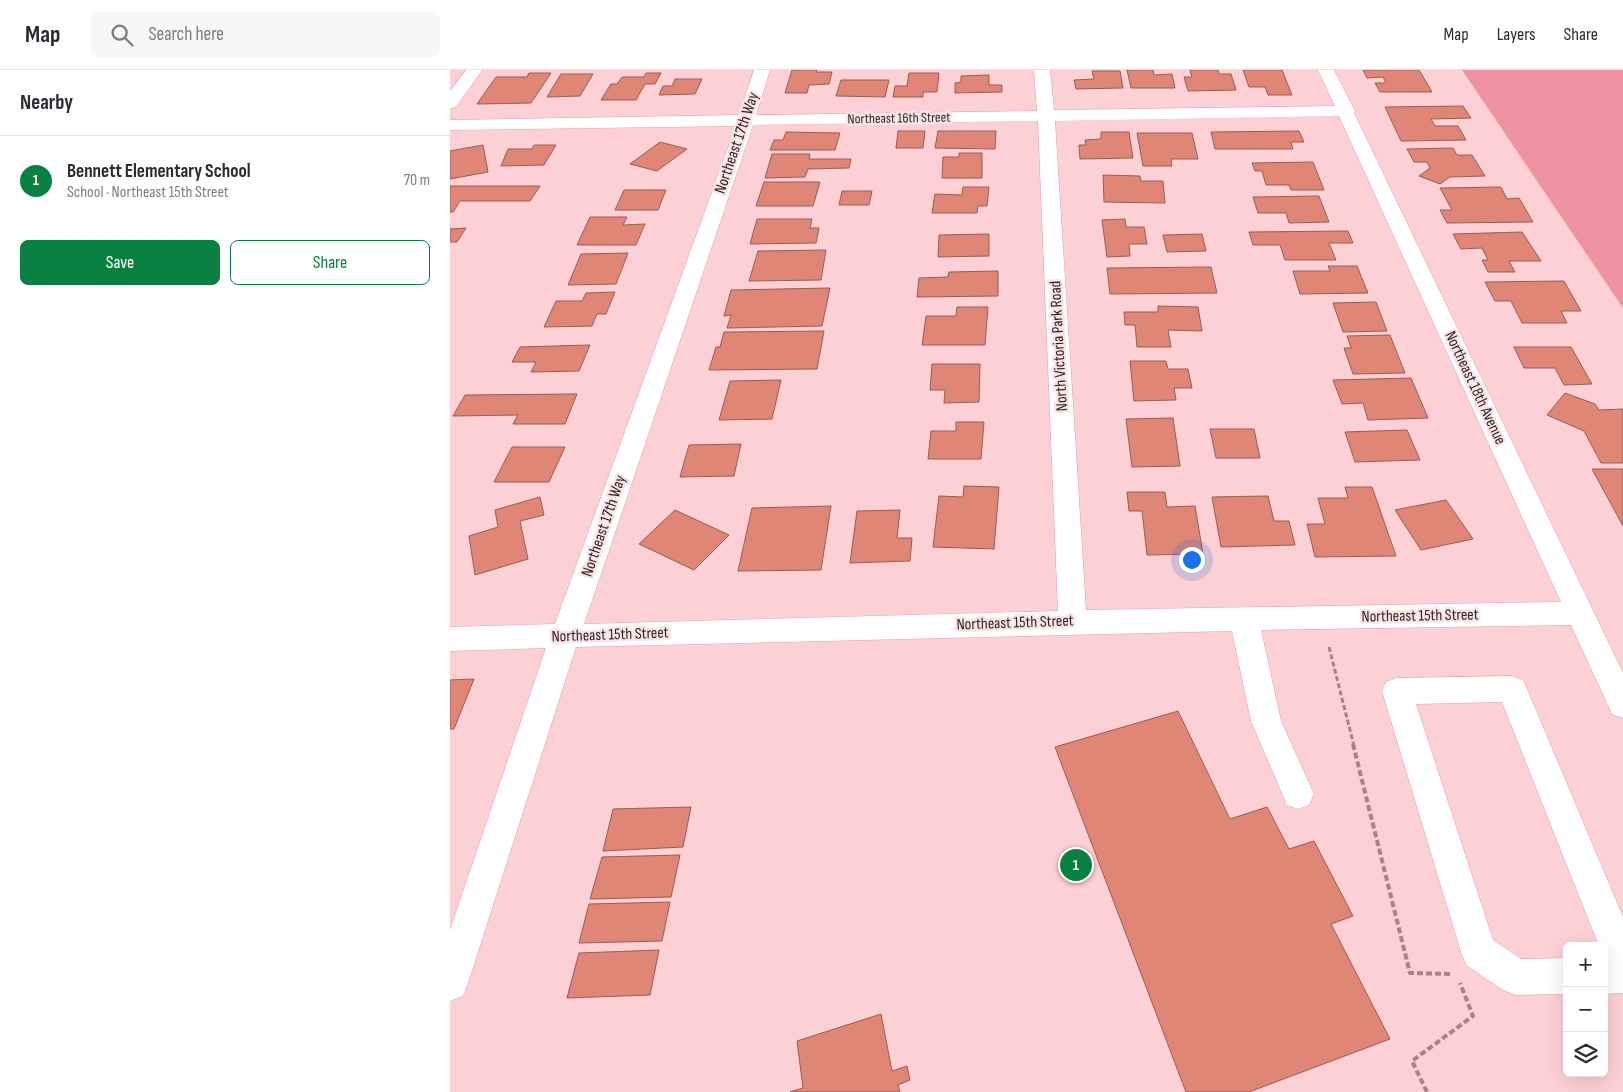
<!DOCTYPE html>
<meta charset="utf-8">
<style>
:root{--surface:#fff;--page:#f7f7f7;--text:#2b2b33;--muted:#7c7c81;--line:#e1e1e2;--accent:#0b8043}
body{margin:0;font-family:"Sofia Sans Condensed",sans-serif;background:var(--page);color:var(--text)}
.controls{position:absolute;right:15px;bottom:15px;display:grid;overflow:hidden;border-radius:8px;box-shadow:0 5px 20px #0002}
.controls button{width:45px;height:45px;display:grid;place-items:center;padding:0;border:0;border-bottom:1px solid var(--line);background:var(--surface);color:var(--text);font:25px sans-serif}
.you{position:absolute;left:741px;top:489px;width:18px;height:18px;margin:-12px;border:4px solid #fff;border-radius:50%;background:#1a73e8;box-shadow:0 0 0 8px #1a73e833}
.badge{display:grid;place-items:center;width:32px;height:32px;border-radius:50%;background:var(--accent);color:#fff;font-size:16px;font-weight:700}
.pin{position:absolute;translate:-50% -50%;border:2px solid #fff;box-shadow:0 1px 5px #0006}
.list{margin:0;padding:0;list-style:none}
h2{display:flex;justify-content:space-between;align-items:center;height:65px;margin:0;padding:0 20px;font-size:21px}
h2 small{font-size:16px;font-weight:400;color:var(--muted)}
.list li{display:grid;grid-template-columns:32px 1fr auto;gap:15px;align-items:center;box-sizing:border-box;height:90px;padding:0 20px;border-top:1px solid var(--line)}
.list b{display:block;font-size:19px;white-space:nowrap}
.list p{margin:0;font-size:16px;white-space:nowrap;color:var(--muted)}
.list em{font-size:16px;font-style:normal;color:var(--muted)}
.actions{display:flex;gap:10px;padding:15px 20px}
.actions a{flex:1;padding:11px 0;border:1px solid var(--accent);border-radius:8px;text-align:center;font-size:18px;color:var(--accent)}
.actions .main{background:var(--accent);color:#fff}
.icon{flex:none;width:28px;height:28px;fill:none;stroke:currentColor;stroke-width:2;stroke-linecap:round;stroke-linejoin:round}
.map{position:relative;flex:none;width:1173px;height:1022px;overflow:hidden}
header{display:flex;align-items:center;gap:30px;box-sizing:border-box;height:70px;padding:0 25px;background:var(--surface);border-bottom:1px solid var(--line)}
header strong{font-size:24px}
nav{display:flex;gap:28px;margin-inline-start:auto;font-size:18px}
.search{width:350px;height:45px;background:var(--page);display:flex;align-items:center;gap:12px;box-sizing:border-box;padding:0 18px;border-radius:8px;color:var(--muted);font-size:19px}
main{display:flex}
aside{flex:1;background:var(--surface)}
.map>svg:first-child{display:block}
</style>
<header>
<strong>Map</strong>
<div class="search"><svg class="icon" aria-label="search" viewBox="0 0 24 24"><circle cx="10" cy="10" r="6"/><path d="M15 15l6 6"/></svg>Search here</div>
<nav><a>Map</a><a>Layers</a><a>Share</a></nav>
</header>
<main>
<aside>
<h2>Nearby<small></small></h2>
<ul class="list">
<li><span class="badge">1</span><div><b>Bennett Elementary School</b><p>School · Northeast 15th Street</p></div><em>70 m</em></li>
</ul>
<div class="actions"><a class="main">Save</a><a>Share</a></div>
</aside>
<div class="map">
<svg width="1173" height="1022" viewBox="0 0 1173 1022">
<rect width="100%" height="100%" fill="#fdd0d5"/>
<path fill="#f093a1" d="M1012,0H1173V238Z"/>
<path fill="#e08677" stroke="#9b5c52" d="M342,0H367L366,2H382L379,14L359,15L357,23H335Z
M677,0H703L704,5L722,4L725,18H681Z
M740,0H768L769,4H781L786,20L738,21L734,7H742Z
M793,0H832L842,25H818L815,17H799Z
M913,0H969L982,22H930L925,13H936L933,7L917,8Z
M642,1H670L673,18L626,19L624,10L644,9Z
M79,3H101L81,33L27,34L46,7H77Z
M196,3H211L205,14H195L186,30H151L161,14H167L172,7H194Z
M459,3H489L487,22H473V27H443L445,16H457Z
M111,4H143L130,26L97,27Z
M539,5V15H552V22L505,23V13L511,12V6Z
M225,9H252L245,24L209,25L213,16H222Z
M391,10H439L435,27L386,26Z
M1013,36L1021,48L981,49L985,56H1008L1016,70L951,71L935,37Z
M448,61H475L473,78H446Z
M488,61H546L545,79L485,78Z
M849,61L854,72H841L843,79H765L761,62Z
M336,62L390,63L385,80H320L324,70H333Z
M651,62H679L683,88L630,89L629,75H636L635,70L651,69Z
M687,63H742L748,89H721L722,96H693Z
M210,72L237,79L207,101L180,94Z
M33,75L38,102L0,109V81Z
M84,75H106L94,95L51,96L58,79H82Z
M1003,78L1007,85H1022L1035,106L1000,107L990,114L969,106L980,98L977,92H964L957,79Z
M509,83H532V108H492L493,87H509Z
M322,84H360L359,89H401L399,98L358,99L355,107L315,108Z
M863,92L874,120H841L839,115H816L812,101H805L802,93Z
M653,105L690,106L691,111H713L715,133L654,132Z
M314,112H370L363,136H306Z
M0,116H90L80,131H10L3,142H0Z
M513,117H539L537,136H528L527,143H482L485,124L512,125Z
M1051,117L1057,129L1069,128L1083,152L997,153L990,140H1002L990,118Z
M174,120H216L208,140H165Z
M392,121H422L419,135H389Z
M869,126L879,152L839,153L836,143H808L803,127Z
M140,147H177L173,155L195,154L186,175H127Z
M307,149H362L360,158H369L366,173L300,174Z
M675,149L676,157H694L697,174H679L680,186L657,187L652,150Z
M16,158L7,172H0V159Z
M898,161L903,173H879L886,190H835L830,175H803L799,162Z
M1072,162L1091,191H1059L1065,202H1038L1032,190H1038L1032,178L1011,179L1003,164Z
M539,164V186L488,187L489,165Z
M752,164L756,181L717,182L713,165Z
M376,180L371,210L299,211L308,181Z
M178,183L166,214L118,215L131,184Z
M878,196H907L918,223L850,224L843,201H880Z
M761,197L767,223L660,224L657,198Z
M548,201V226L467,227L469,208L498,207L499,202Z
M1114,211L1131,241H1111L1117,253H1072L1061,231H1045L1035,212Z
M380,218L372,256L277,258L281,245L274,246L281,220Z
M165,222L156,244H147L142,256L94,257L106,231H132L136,223Z
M926,232L937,261L893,262L883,233Z
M708,236L748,237L752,261L718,260L721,277H687L685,255H675L674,242H708Z
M507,237H538L535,275H472L476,246H506Z
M374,261L367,299L259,300L266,277H270L274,262Z
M940,265L955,303L903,304L894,278H901L897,266Z
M140,275L129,301L81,302L86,292H62L70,277Z
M1064,277H1121L1142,314L1114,315L1105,298H1074Z
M680,291H716L718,299H738L742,318H724L726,330L684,331Z
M482,294H530L529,332L494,333L495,320H480Z
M961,308L978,348L918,350L913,333L892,334L883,310Z
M331,310L322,349L269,350L280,311Z
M1115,323L1145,334L1149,340L1173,339V393H1151L1134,361L1097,345Z
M127,324L115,354H63L68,345L3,346L15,325Z
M723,348L730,396L682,397L676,349Z
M506,352H534L531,389H478L481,361H506Z
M760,359H804L810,388H766Z
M957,360L970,390L905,392L895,362Z
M291,374L284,406L230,407L239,375Z
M62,377H115L99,412H44Z
M1142,399H1173V456Z
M514,416L549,417L544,479L483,477L489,426L513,427Z
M895,417H922L946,486L865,487L857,454H875L868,428H898Z
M677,422H715L717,437L745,436L753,484L697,485L692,441H679Z
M818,426L824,451H839L845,475L771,477L762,427Z
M90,427L94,445L70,451L78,489L25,505L19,466L48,457L45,440Z
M996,430L1023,469L971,480L945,440Z
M381,436L371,500L288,501L302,438Z
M225,440L279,465L244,500L189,474Z
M450,440L447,468H462L460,491L400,493L407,441Z
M24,609L4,659H0V610Z
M728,641L780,749L817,737L839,779L864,771L903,846L881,854L940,969L799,1022H736L605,677Z
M241,737L233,777L153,781L163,739Z
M230,785L221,827L140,829L152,787Z
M220,832L212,871L129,873L139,834Z
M209,880L200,925L117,928L129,883Z
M431,944L442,1001L457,996L460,1010L448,1015L450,1022H340L353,1018L347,971Z"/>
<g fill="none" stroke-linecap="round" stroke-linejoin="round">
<g stroke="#e39da6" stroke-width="1">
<path id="minor" d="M16,0H32L6,37L0,38V21Z
M304,0H320L306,45L587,41L584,0H600L604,40L885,36L868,0H884L905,41L904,43L1173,603V648L1162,644L1121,555L811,560L831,651L864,724L859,735L848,739L837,735L801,651L782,561L126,577L18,913L13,926L0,931V860L96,578L0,581V557L105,554L286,56L0,60V50L289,45ZM889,46L1111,532L636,540L605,51ZM588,51L608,541L134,554L303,55Z
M1062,606L1073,610L1077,619L1173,847V923L1154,924V876H1149L1052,632L966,634L1043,870L1071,889L1117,888V924L1066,925L1053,920L1016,895L1011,882L932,621L936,612L947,608Z"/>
</g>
<path stroke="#a88387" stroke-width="3" stroke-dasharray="5 2.5" stroke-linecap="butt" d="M879,577L904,676"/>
<path stroke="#a88387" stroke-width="4" stroke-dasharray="6 3" stroke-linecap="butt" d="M903,674L960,903L1000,904
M977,1022L962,991L1023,946L1010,913"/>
<use href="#minor" fill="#fff" fill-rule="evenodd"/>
</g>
<g text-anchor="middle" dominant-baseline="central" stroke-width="5" stroke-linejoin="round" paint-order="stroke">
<g font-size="14" fill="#341a1e" stroke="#f6e6e8">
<text transform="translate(449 48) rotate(-1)">Northeast 16th Street</text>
</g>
<g font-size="16" fill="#341a1e" stroke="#f6e6e8">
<text transform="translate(287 73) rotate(-71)">Northeast 17th Way</text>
<text transform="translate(609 276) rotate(-93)">North Victoria Park Road</text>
<text transform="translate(1025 318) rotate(65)">Northeast 18th Avenue</text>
<text transform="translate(154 456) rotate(-71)">Northeast 17th Way</text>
<text transform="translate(970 546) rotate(-1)">Northeast 15th Street</text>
<text transform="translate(565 553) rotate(-2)">Northeast 15th Street</text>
<text transform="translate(160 565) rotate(-2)">Northeast 15th Street</text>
</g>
</g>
</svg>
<div class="controls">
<button>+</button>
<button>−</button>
<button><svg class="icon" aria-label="layers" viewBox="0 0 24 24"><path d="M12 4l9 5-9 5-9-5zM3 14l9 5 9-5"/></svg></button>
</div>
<div class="you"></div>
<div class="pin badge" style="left:626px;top:795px">1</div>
</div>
</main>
